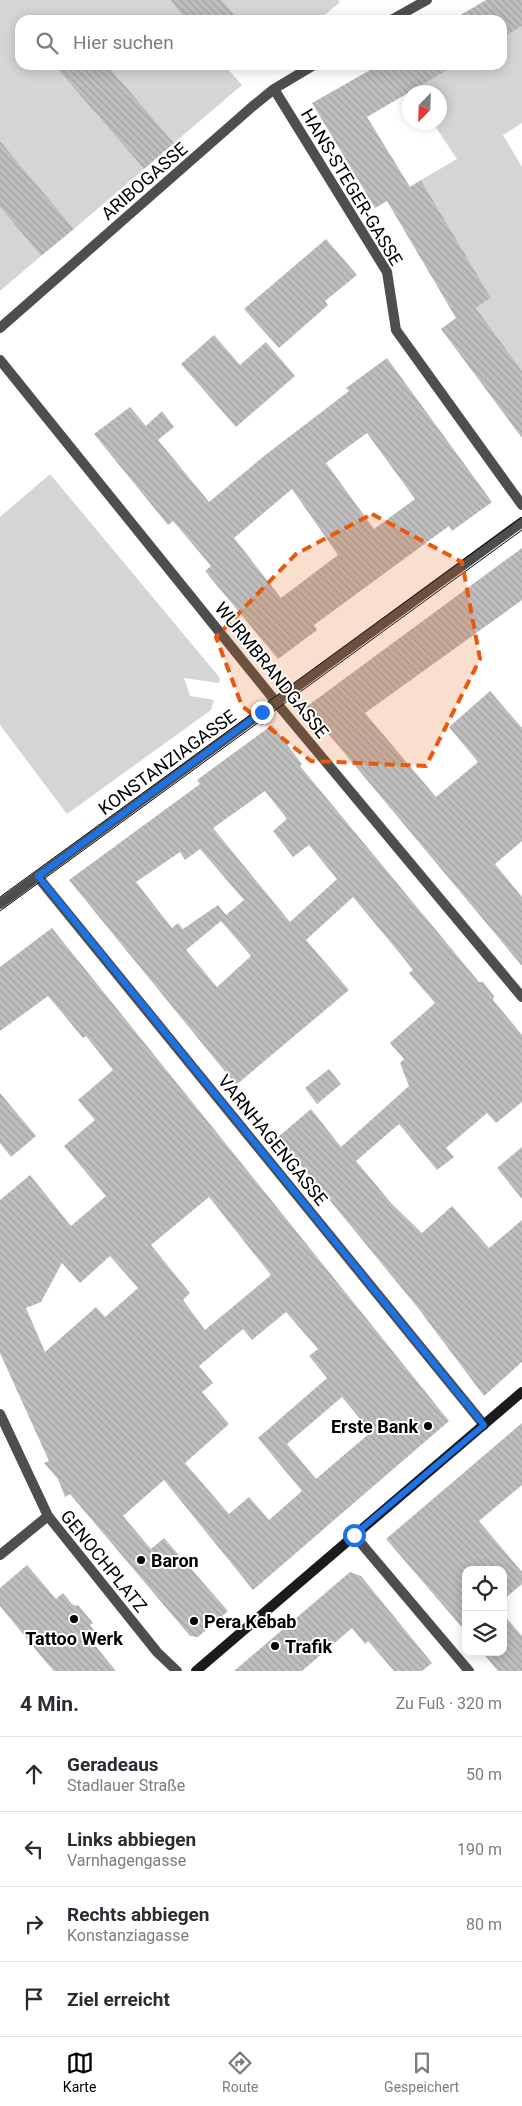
<!DOCTYPE html>
<html lang="de">
<meta charset="utf-8">
<style>
:root{--surface:#fff;--page:#f2f2f3;--text:#2b2b33;--muted:#7c7c81;--line:#e1e1e2;--accent:#000}
body{margin:0;font-family:Roboto,sans-serif;background:var(--page);color:var(--text)}
.controls{position:absolute;right:15px;bottom:15px;display:grid;overflow:hidden;border-radius:10px;box-shadow:0 2px 12px #0003}
.controls button{width:45px;height:45px;display:grid;place-items:center;padding:0;border:0;border-bottom:1px solid var(--line);background:var(--surface);color:var(--text);font:25px sans-serif}
.compass{position:absolute;left:402px;top:85px;width:45px;height:45px;border-radius:50%;background:var(--surface);box-shadow:0 2px 12px #0003;rotate:203deg}
.stop{position:absolute;width:15px;height:15px;margin:-11px;border:4px solid #1a73e8;border-radius:50%;background:#fff}
.stop.end{background:#1a73e8;border-color:#fff;box-shadow:0 1px 5px #0008}
.list{margin:0;padding:0;list-style:none}
h2{display:flex;justify-content:space-between;align-items:center;height:65px;margin:0;padding:0 20px;font-size:21px}
h2 small{font-size:16px;font-weight:400;color:var(--muted)}
.list li{display:grid;grid-template-columns:32px 1fr auto;gap:15px;align-items:center;box-sizing:border-box;height:75px;padding:0 20px;border-top:1px solid var(--line)}
.list b{display:block;font-size:19px;white-space:nowrap}
.list p{margin:0;font-size:16px;white-space:nowrap;color:var(--muted)}
.list em{font-size:16px;font-style:normal;color:var(--muted)}
.icon{flex:none;width:28px;height:28px;fill:none;stroke:currentColor;stroke-width:2;stroke-linecap:round;stroke-linejoin:round}
.map{position:relative;flex:none;width:522px;height:1671px;overflow:hidden}
.search{position:absolute;background:var(--surface);box-shadow:0 2px 12px #0003;left:15px;right:15px;top:15px;height:55px;display:flex;align-items:center;gap:12px;box-sizing:border-box;padding:0 18px;border-radius:15px;color:var(--muted);font-size:19px}
.sheet{height:365px;background:var(--surface)}
nav{display:flex;justify-content:space-around;align-items:center;box-sizing:border-box;height:70px;border-top:1px solid var(--line);background:var(--surface);font-size:14px;color:var(--muted)}
nav a{display:grid;justify-items:center;gap:2px}
nav .on{color:var(--accent)}
.map>svg:first-child{display:block}
</style>
<div class="map">
<svg width="522" height="1671" viewBox="0 0 522 1671">
<defs>
<pattern id="building-back-hatch" width="6" height="6" patternUnits="userSpaceOnUse" patternTransform="scale(1.25)"><rect width="6" height="6" fill="#bebebe"/><path d="M-1 5l2 2M0 0l6 6M5-1l2 2" fill="none" stroke="#a2a2a2"/></pattern>
</defs>
<rect width="100%" height="100%" fill="#fff"/>
<path fill="#d5d5d5" d="M0,0H170L186,20H20V65H54L144,169L74,229L0,141Z
M222,0H338L340,2L319,20H239Z
M522,26V123L503,135L522,167V371L476,308L491,298L421,180L457,159L433,123L440,122V92H413L412,91L456,65H502V38Z
M107,65H224L242,85L174,143Z
M0,207L41,256L0,291Z
M50,474L220,678L219,683L184,678L190,696L214,700L211,710L67,814L0,725V517Z"/>
<path fill="url(#building-back-hatch)" fill-rule="evenodd" d="M170,0H222L239,20H186Z
M486,0H522V26L502,38V20H452Z
M54,65H107L174,143L144,169Z
M379,65H456L367,117L410,187L421,180L491,298L476,308L522,371V438L441,329L456,318L387,201L375,208L312,103Z
M0,141L74,229L41,256L0,207Z
M326,239L357,275L325,301L328,305L279,348L244,309Z
M214,335L240,365L266,342L295,376L236,427L181,364Z
M387,358L492,502L452,531L449,526L314,625L317,630L278,659L205,571L211,566L173,521L168,525L94,434L130,407L146,426L162,411L174,427L158,440L209,502L264,456L349,391L346,388ZM367,433L415,499L374,529L326,463ZM292,489L338,555L281,598L234,538Z
M522,548V600L365,713L436,797L478,762L449,727L490,691L522,728V841L495,864L522,897V966L306,707Z
M272,725L302,764L300,766L479,982H483L494,996L493,1000L522,1035V1102L496,1123L487,1113L446,1148L454,1157L437,1170L399,1124L356,1161L392,1204L422,1233L452,1206L489,1248L522,1220V1362L484,1396L418,1308L278,1137L311,1109L341,1147L409,1086L400,1063L404,1059L390,1043L435,1003L409,973L413,970L397,950L353,897L306,940L349,990L236,1085L69,880L200,784L197,780ZM265,791L287,819L273,831L293,857L309,845L337,879L290,922L213,828ZM200,849L244,900L226,915L218,905L183,929L178,923L172,928L136,882L180,852L185,860ZM221,921L251,956L217,987L186,950Z
M52,928L449,1421L253,1590L164,1480L123,1516L151,1549L164,1538L228,1611L198,1637L190,1636L70,1494L65,1497L58,1479L44,1463L49,1461L0,1353V1200L30,1175L71,1226L106,1196L64,1146L95,1120L78,1100L113,1070L86,1036L83,1038L48,996L0,1031V967ZM209,1197L271,1275L205,1330L183,1300L190,1293L151,1245ZM110,1256L138,1288L105,1317L96,1307L45,1352L26,1308L41,1302L62,1263L80,1283ZM286,1312L318,1349L309,1356L327,1378L258,1438L302,1491L269,1520L249,1497L229,1514L185,1463L229,1424L202,1392L213,1383L199,1366L243,1329L252,1340ZM342,1397L371,1432L316,1479L287,1444Z
M329,1069L341,1084L317,1104L305,1088Z
M0,1093L36,1136L11,1157L0,1143Z
M522,1147V1199L497,1168Z
M522,1423V1485L479,1521L522,1572V1584L503,1600V1570H466V1632L386,1539Z
M27,1565L56,1599L63,1593L72,1604L76,1606L78,1605L93,1623L90,1625L96,1633L89,1638L116,1671H54L45,1661L0,1606V1588Z
M350,1572L361,1576L432,1663L422,1671H394L368,1641L365,1644L352,1628L302,1671H234Z
M503,1614L522,1636V1671H498L482,1652H503Z"/>
<g fill="none" stroke-linecap="round" stroke-linejoin="round">
<path stroke="#4e4e4e" stroke-width="10" d="M391,20L427,0
M274,89L387,272L396,330L522,505
M0,328L253,106L274,89L314,65
M0,360L280,707L522,997
M38,877L484,1425
M0,904L522,522
M0,1414L48,1516L157,1652L177,1671
M354,1535L469,1671
M0,1555L48,1516"/>
<path stroke="#1b1b1b" stroke-width="10" d="M196,1671L522,1392"/>
<path stroke="#000" stroke-width="1" d="M0,897L522,517
M0,911L522,530"/>
</g>
<g fill="none" stroke-linecap="round" stroke-linejoin="round">
<path stroke="#1a73e8" stroke-width="6" d="M262,712L38,876L484,1425L354,1535"/>
</g>
<path fill="#e8590c" fill-opacity="0.2" stroke="#e8590c" stroke-width="4" stroke-dasharray="10 6" stroke-linejoin="round" d="M372,514L462,562L480,659L426,766L311,761L242,706L216,637L296,554Z"/>
<g fill="#000" stroke="#fff" stroke-width="2">
<circle cx="428" cy="1426" r="5"/>
<circle cx="141" cy="1560" r="5"/>
<circle cx="74" cy="1619" r="5"/>
<circle cx="194" cy="1621" r="5"/>
<circle cx="275" cy="1646" r="5"/>
</g>
<g text-anchor="middle" dominant-baseline="central" stroke-width="4" stroke-linejoin="round" paint-order="stroke">
<g font-size="18" fill="#000" stroke="#fff">
<text transform="translate(144 181) rotate(-41)">ARIBOGASSE</text>
<text transform="translate(352 187) rotate(59)">HANS-STEGER-GASSE</text>
<text transform="translate(272 670) rotate(51)">WURMBRANDGASSE</text>
<text transform="translate(167 762) rotate(-36)">KONSTANZIAGASSE</text>
<text transform="translate(273 1140) rotate(51)">VARNHAGENGASSE</text>
<text transform="translate(104 1561) rotate(51)">GENOCHPLATZ</text>
</g>
<g font-size="18" font-weight="bold" fill="#000" stroke="#fff" text-anchor="start">
<text x="418" y="1426" text-anchor="end">Erste Bank</text>
<text x="151" y="1560">Baron</text>
<text x="204" y="1621">Pera Kebab</text>
<text x="74" y="1638" text-anchor="middle">Tattoo Werk</text>
<text x="285" y="1646">Trafik</text>
</g>
</g>
</svg>
<div class="controls">
<button><svg class="icon" aria-label="locate" viewBox="0 0 24 24"><circle cx="12" cy="12" r="6"/><path d="M12 2v4M12 18v4M2 12h4M18 12h4"/></svg></button>
<button><svg class="icon" aria-label="layers" viewBox="0 0 24 24"><path d="M12 4l9 5-9 5-9-5zM3 14l9 5 9-5"/></svg></button>
</div>
<svg class="compass" viewBox="-18 -18 36 36"><path d="M0-13l5 13h-10z" fill="#e53935"/><path d="M0 13l5-13h-10z" fill="#7c7c81"/></svg>
<div class="stop" style="left:354px;top:1535px"></div>
<div class="stop end" style="left:262px;top:712px"></div>
<div class="search"><svg class="icon" aria-label="search" viewBox="0 0 24 24"><circle cx="10" cy="10" r="6"/><path d="M15 15l6 6"/></svg>Hier suchen</div>
</div>
<section class="sheet">
<h2>4 Min.<small>Zu Fuß · 320 m</small></h2>
<ul class="list">
<li><svg class="icon" aria-label="ahead" viewBox="0 0 24 24"><path d="M12 20V5M6 11l6-6 6 6"/></svg><div><b>Geradeaus</b><p>Stadlauer Straße</p></div><em>50 m</em></li>
<li><svg class="icon" aria-label="left" viewBox="0 0 24 24"><path d="M17 20v-9H6M10 6l-5 5 5 5"/></svg><div><b>Links abbiegen</b><p>Varnhagengasse</p></div><em>190 m</em></li>
<li><svg class="icon" aria-label="right" viewBox="0 0 24 24"><path d="M7 20v-9h11M14 6l5 5-5 5"/></svg><div><b>Rechts abbiegen</b><p>Konstanziagasse</p></div><em>80 m</em></li>
<li><svg class="icon" aria-label="arrive" viewBox="0 0 24 24"><path d="M6 21V4h12l-3 4 3 4H6"/></svg><div><b>Ziel erreicht</b></div></li>
</ul>
</section>
<nav>
<a class="on"><svg class="icon" aria-label="map" viewBox="0 0 24 24"><path d="M3 6l6-2 6 2 6-2v14l-6 2-6-2-6 2zM9 4v14M15 6v14"/></svg>Karte</a>
<a><svg class="icon" aria-label="directions" viewBox="0 0 24 24"><path d="M12 3l9 9-9 9-9-9zM9 14v-3h6M13 9l2 2-2 2"/></svg>Route</a>
<a><svg class="icon" aria-label="saved" viewBox="0 0 24 24"><path d="M7 4h10v16l-5-4-5 4z"/></svg>Gespeichert</a>
</nav>
